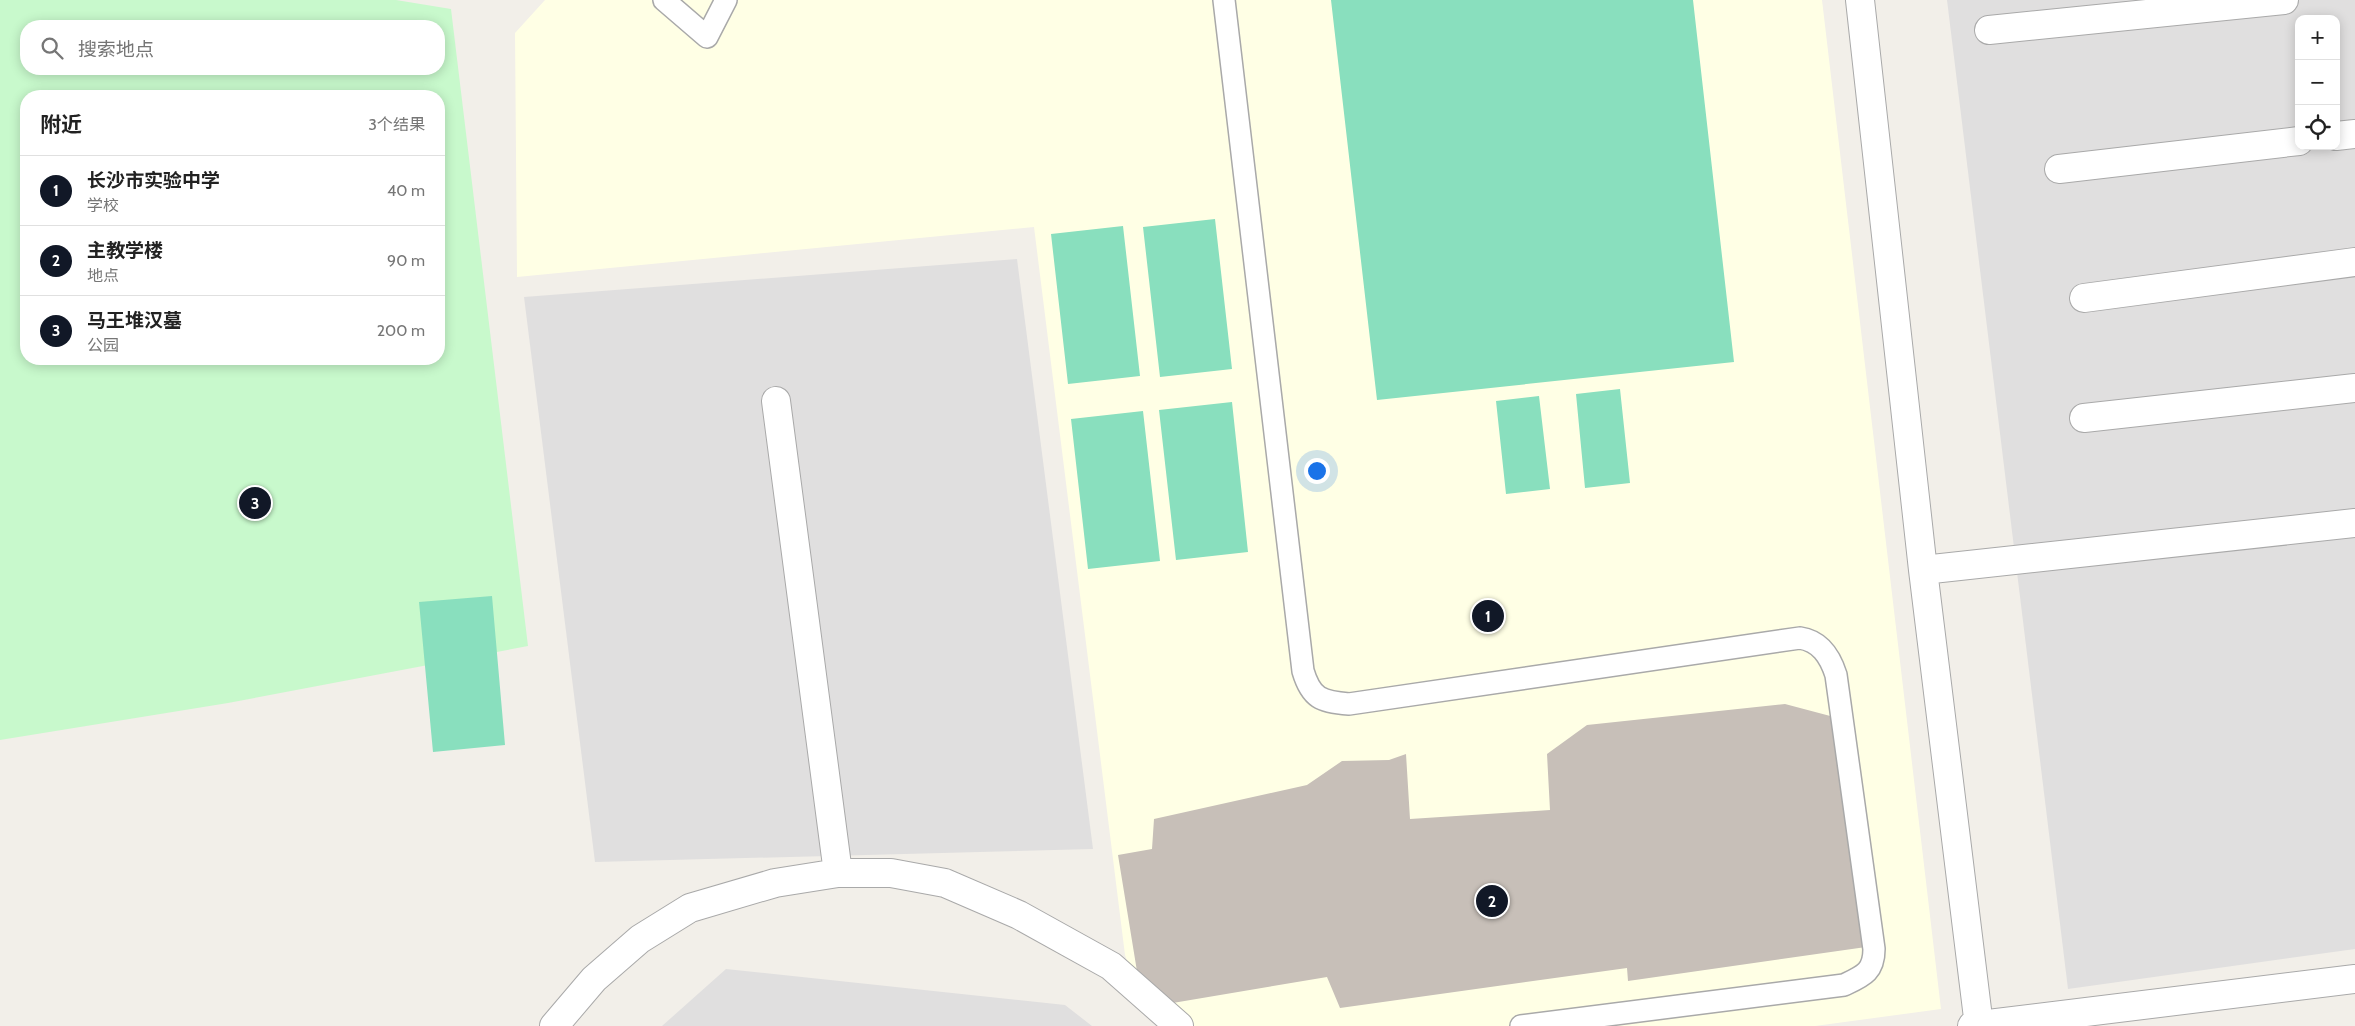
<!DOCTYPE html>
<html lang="zh">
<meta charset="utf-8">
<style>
:root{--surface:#fff;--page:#f6f6f6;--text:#222;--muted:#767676;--line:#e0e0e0;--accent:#111827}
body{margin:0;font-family:Cabin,"Noto Sans SC",sans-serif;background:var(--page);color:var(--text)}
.controls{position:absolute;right:15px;top:15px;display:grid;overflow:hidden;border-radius:10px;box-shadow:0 2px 12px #0003}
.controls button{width:45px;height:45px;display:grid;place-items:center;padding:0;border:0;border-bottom:1px solid var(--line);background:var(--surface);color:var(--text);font:25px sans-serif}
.you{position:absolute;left:1316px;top:470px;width:18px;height:18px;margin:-12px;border:4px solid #fff;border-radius:50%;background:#1a73e8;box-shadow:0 0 0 8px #1a73e833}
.badge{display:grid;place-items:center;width:32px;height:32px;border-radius:50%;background:var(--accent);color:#fff;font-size:16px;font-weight:700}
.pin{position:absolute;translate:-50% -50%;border:2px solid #fff;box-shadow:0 1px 5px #0006}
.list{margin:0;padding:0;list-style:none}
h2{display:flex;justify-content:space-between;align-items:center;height:65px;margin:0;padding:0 20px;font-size:21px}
h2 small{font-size:16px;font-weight:400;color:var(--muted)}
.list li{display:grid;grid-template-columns:32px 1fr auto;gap:15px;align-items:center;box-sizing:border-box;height:70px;padding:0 20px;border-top:1px solid var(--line)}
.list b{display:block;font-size:19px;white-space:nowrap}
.list p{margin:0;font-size:16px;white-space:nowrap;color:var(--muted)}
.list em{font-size:16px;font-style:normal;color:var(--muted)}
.icon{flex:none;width:28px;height:28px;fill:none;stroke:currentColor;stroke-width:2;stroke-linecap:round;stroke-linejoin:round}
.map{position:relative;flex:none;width:2355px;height:1026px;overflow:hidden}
.search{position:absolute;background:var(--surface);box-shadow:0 2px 12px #0003;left:20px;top:20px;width:425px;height:55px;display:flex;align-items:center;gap:12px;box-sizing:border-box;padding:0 18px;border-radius:20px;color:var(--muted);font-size:19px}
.panel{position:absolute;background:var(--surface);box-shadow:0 2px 12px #0003;left:20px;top:90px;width:425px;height:275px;border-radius:20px}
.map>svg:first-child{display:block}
</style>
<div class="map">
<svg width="2355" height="1026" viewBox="0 0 2355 1026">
<rect width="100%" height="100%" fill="#f2efe9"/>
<path fill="#e0dfdf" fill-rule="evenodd" d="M1947,0H2355V949L2068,989ZM2299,19H2336V146H2299Z
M1017,259L1093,849L595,862L524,297Z
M726,969L1065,1005L1092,1026H662Z"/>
<path fill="#ffffe5" d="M545,0H1822L1941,1009L1815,1026H1167L1143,1008L1125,955L1034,227L517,277L515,33Z"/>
<path fill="#c8f9cc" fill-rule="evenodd" d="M0,0H396L451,9L528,646L228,703L0,740ZM26,26H439V69H26ZM26,96H439V359H26Z"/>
<path fill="#89dfbe" d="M1331,0H1693L1734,362L1377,400Z
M1215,219L1232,369L1160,377L1143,227Z
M1123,226L1140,376L1068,384L1051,234Z
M1620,389L1630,483L1585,488L1576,394Z
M1539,396L1550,489L1506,494L1496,401Z
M1232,402L1248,552L1176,560L1159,410Z
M1143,411L1160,561L1088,569L1071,419Z
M492,596L505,745L433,752L419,602Z"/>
<path fill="#c7bfb8" d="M1785,704L1834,717L1866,947L1628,981L1627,968L1340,1008L1327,977L1143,1008L1118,855L1152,849L1154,819L1307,785L1342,761L1389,760L1406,754L1410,819L1550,810L1547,754L1587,725Z"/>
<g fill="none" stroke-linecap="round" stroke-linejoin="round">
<g stroke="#a9a9a9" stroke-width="24">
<path id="lane" d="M664,0L707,37L726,0
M1224,0L1303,671C1311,698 1321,702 1349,704L1800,638C1820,641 1830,656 1836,675L1874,949C1874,972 1863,976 1844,985L1521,1026"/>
</g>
<g stroke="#a9a9a9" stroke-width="30">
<path id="street" d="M1860,0L1923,570L1979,1026
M1989,30L2284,0
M2336,136L2355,134
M2059,169L2299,141
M2084,298L2355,262
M776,401L838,873
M2084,418L2355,388
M1923,570L2355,523
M554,1026L594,979L640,939L690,908L775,883L838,873H891L945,883L1019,915L1111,966L1179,1026
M1972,1026L2355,979"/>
</g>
<use href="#lane" stroke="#fff" stroke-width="21"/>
<use href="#street" stroke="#fff" stroke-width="28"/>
</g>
</svg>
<div class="controls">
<button>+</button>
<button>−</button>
<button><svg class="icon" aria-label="locate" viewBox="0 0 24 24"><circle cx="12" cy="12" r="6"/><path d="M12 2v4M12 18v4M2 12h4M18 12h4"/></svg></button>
</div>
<div class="you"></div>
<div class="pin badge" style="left:1488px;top:616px">1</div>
<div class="pin badge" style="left:1492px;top:901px">2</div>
<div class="pin badge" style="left:255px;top:503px">3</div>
<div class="search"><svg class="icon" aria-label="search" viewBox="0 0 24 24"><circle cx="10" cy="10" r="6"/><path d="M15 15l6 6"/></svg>搜索地点</div>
<section class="panel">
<h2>附近<small>3个结果</small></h2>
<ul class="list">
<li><span class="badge">1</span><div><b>长沙市实验中学</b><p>学校</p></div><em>40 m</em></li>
<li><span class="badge">2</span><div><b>主教学楼</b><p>地点</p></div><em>90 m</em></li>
<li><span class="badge">3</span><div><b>马王堆汉墓</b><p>公园</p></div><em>200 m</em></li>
</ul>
</section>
</div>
